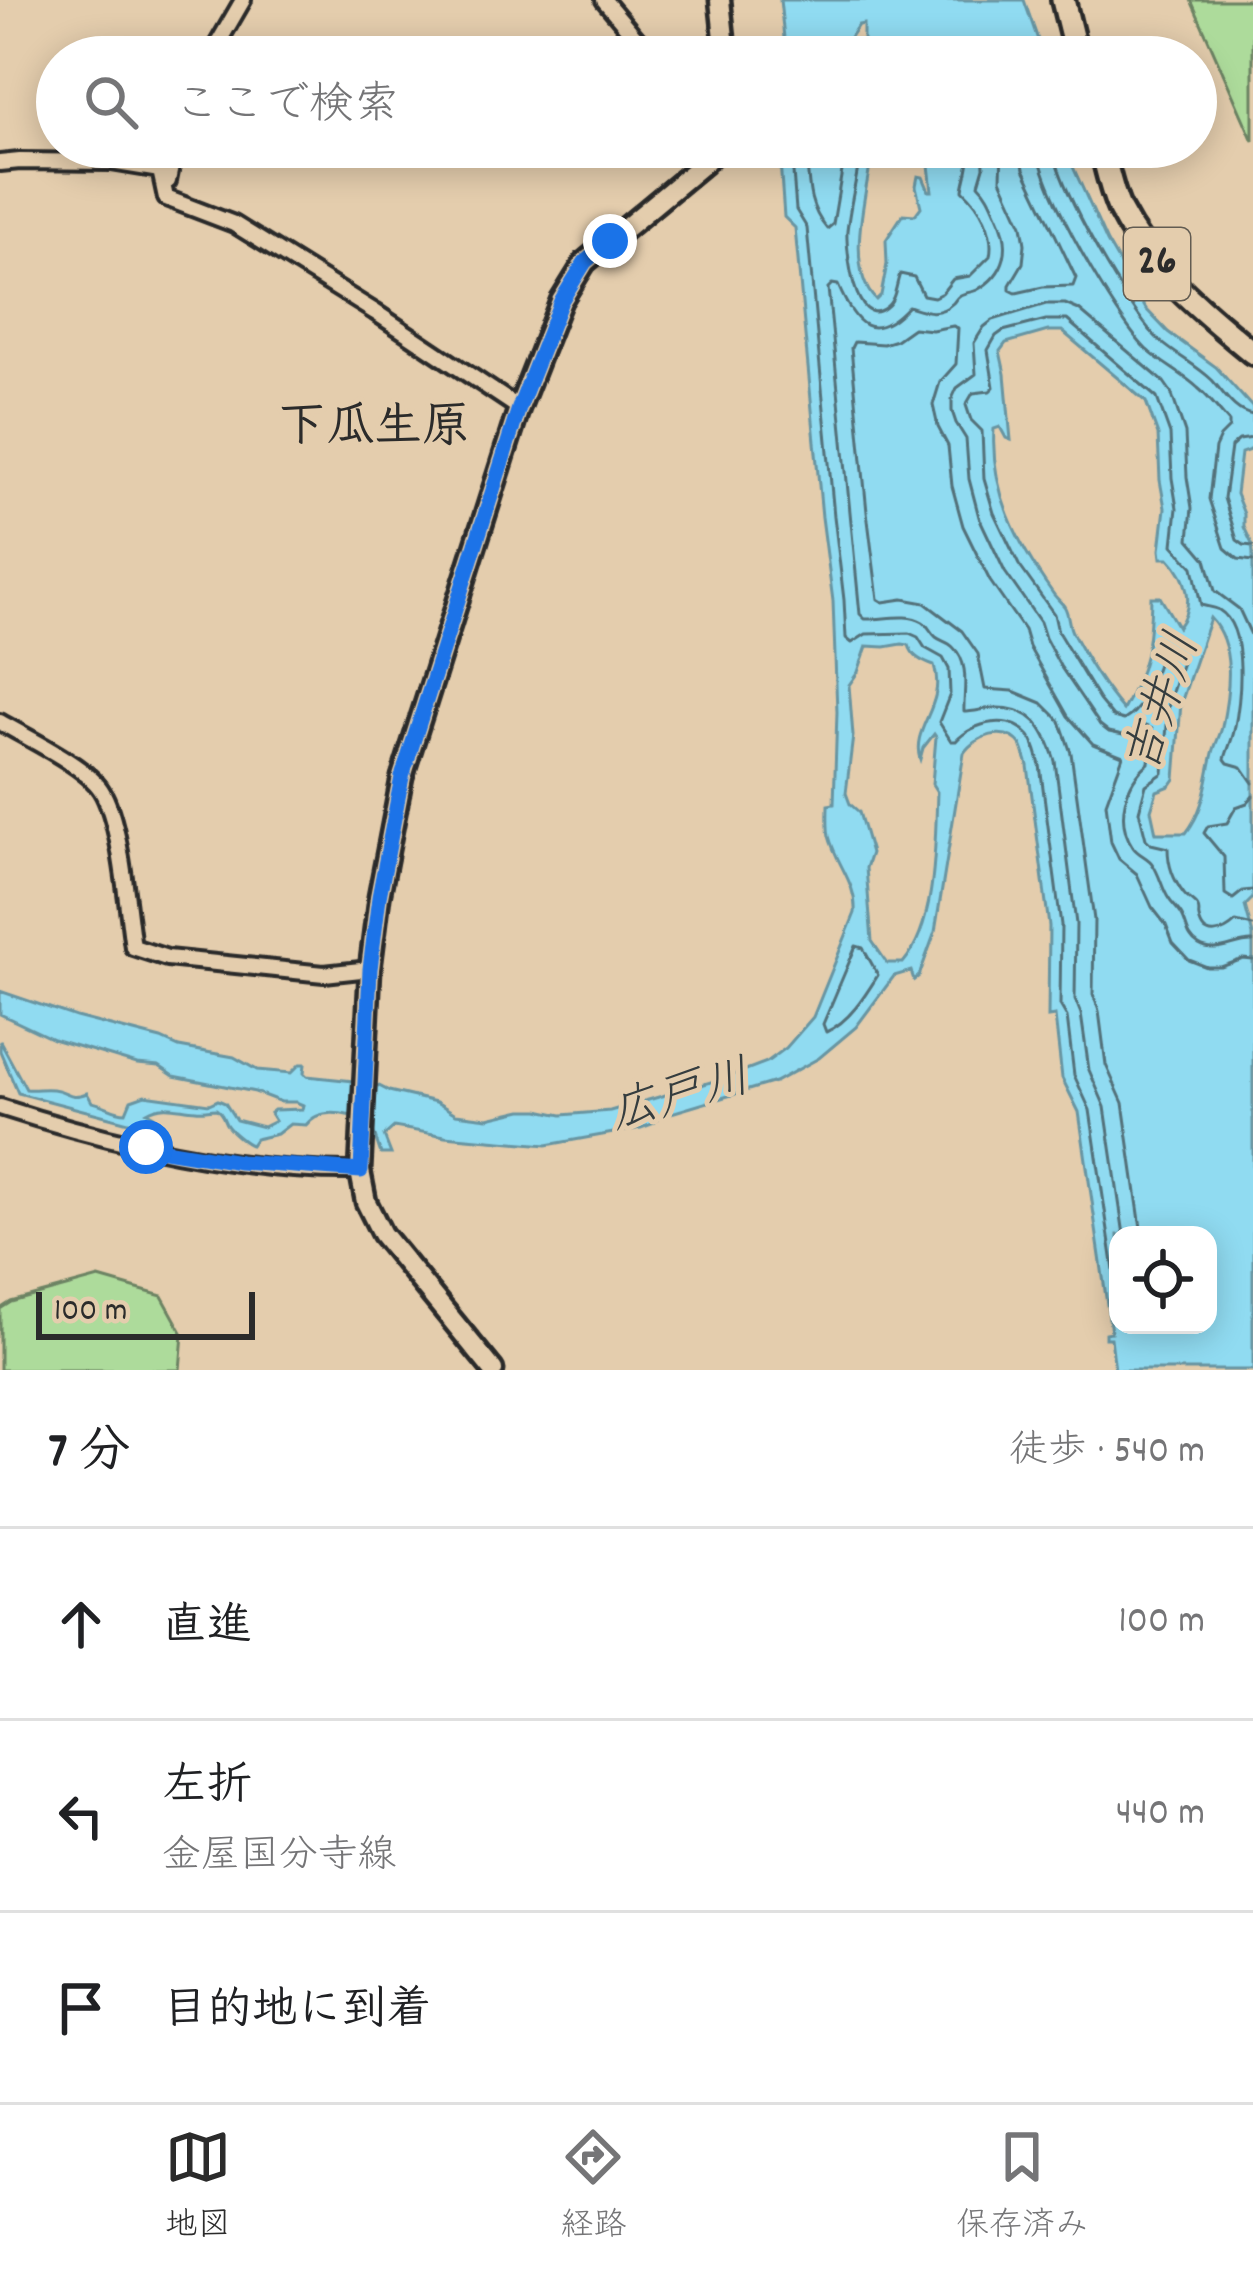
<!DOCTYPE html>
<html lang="ja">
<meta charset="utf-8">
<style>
:root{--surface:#fff;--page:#f2f2f2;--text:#202124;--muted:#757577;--line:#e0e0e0;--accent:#2b2b2b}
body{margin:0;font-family:Dekko,"Klee One",sans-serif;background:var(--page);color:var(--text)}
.controls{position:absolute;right:36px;bottom:36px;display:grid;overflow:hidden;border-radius:24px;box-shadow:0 6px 30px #0003}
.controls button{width:108px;height:108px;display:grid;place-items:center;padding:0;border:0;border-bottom:3px solid var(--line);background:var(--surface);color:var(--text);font:60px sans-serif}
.scale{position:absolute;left:36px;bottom:30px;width:219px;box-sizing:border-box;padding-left:12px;border:6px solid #2b2b2b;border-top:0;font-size:33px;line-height:42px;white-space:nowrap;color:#2b2b2b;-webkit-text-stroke:9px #e4cdad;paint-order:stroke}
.stop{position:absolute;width:36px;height:36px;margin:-27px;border:9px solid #1a73e8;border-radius:50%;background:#fff}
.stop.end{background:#1a73e8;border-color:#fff;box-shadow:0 3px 12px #0008}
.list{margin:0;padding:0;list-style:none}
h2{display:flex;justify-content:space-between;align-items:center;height:156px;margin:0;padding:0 48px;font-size:51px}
h2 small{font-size:39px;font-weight:400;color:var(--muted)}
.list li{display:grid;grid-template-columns:78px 1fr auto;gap:36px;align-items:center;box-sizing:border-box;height:192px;padding:0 48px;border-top:3px solid var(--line)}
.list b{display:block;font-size:45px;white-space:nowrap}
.list p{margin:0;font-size:39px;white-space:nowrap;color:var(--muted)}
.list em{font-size:39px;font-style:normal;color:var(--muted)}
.icon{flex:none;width:66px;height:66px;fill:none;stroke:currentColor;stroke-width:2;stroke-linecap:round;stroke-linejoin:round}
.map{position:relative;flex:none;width:1253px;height:1370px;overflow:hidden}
.search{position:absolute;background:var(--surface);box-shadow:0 6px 30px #0003;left:36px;right:36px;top:36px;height:132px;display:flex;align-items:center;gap:30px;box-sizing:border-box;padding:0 42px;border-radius:66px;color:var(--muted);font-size:45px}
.sheet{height:732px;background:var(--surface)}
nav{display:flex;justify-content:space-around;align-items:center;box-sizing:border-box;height:168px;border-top:3px solid var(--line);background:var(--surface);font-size:33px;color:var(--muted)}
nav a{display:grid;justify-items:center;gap:6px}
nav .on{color:var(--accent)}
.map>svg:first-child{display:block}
</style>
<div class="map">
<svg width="1253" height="1370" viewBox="0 0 1253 1370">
<rect width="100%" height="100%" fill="#e4cdad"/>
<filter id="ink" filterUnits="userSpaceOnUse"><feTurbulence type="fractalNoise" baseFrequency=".00833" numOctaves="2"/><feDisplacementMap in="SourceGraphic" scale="24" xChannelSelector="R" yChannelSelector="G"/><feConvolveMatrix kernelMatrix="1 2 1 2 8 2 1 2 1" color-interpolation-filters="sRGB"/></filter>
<g filter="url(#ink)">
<path fill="#addb9b" stroke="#6c8363" stroke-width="3" d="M1191,0H1253V141Z
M99,1278L162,1296L183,1334L180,1370H0V1309L11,1302Z"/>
<path fill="#90dbf1" stroke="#6895a2" stroke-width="3" fill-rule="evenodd" d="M780,0H1024L1044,57H848L863,45V24L858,25L840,52L841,57H786Z
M779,147H873C868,189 843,267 876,300L881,295L887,264L886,240L903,214L915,215L921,207L916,186L918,176L923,177L929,191H932L929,165L931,147H1064L1107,242L1146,309L1168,332L1216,367L1253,408V449L1241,453L1236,494L1244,514V527L1252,544L1253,553V898L1245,906L1253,935V1370H1115L1111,1338H1105V1333L1111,1332L1079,1112L1062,1078L1055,1016L1048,1017L1049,926L1028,766C1028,765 1022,746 1021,745C1006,725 975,736 964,753L935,932L919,976L914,980L911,971L894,976L856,1027L819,1058L775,1082L661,1116L652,1124L641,1128L547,1145L445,1136L394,1127L384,1136L391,1154H381L370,1122C350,1114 320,1106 306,1125L290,1124L277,1134L255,1139L251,1145C246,1144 232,1132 228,1127C222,1120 225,1115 216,1109C209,1109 203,1111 196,1110C178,1109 164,1102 147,1112L154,1116L155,1121L136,1124L18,1093L0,1051V1041L26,1089C35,1090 43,1088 53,1089C70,1091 68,1100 87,1093L92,1102C104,1104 114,1112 126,1112L131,1100L145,1095L209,1104L218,1100L225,1103L236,1120L263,1127L275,1121L270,1113L274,1110L302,1109L303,1105L296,1102H281L255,1092L174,1076L159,1066L137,1064L53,1039L0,1014V991L76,1017L161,1039L179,1047L234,1057L257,1070L291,1073L300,1064H305L304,1073L307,1076L373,1083L389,1091L436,1102L456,1114L488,1118L522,1110H539L562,1115L610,1111L725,1078L767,1062L786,1048L813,1017L855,913C857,883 836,864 829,836C827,826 828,815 828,805L834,804L837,712L833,601L822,517L795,228L784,217ZM1048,331H1062L1146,402L1158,435L1160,480L1165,508L1160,550L1161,558H1169C1188,578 1195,605 1178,627L1160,597H1151C1150,644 1146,669 1123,710C1103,687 1086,659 1072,632C1068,624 1069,613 1064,606C1060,601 1055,597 1052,592C1017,543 990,490 994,429L1000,427L1006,438L1011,440L1005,374L1000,351L1006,343ZM1210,618C1236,645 1229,692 1222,727C1220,736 1215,744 1213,753C1206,782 1205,809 1186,833H1156L1151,810L1157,791L1170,786L1175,779L1181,703ZM902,644L909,645C912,657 923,662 934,666C947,705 910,728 920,759L923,748L934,734L936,737L932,784L937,792C935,842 937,923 903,963H887L872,941L866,868L871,853L859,812L850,804L846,793L853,736L849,685L858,672L867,646L885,647ZM1118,1235H1208V1325H1118Z"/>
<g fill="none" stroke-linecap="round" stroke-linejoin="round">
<path stroke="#53717a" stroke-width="3" d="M791,147L796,210L807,228L834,516L844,600L846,638L852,643L866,634L909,633L918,637L925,648L943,658L949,669L950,694L939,722L951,741H956C973,722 1011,713 1029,736C1035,744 1037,755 1040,765L1061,925L1060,1005L1067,1017L1074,1075L1090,1110L1118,1297
M806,147C809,180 806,204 827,229L833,224L846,147
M861,147C858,175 850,203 847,231C846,247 854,333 886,307C896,300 896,283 900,274L914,277L923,295L934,297L942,293L953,279L970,276L990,256C995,231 980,206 963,190C965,175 972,162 967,147
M983,147L984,167L979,184C989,194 992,204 998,217C1012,246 1007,273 977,290C971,293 964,292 959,296C956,298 955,301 953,303C938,317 924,311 908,306C872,345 855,325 838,285L832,284L828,288L860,614L865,619C883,620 907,612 923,622C929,626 931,633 936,637C941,641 948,642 953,647C971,664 963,692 964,712C973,712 983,709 993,708C1032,706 1045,728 1055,761L1076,924L1075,999L1081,1014L1089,1070L1105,1107L1124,1235
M1002,147L1001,179L1022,225L1025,244L1023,263L1010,285V290L1016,293L1043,287L1073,286L1076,278L1024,169L1020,147
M1038,147C1040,188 1116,319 1146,349C1162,364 1182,373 1198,388C1210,398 1219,411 1229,422V428L1220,437L1215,448L1209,499L1225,548L1238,559L1253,561
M1053,147C1057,186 1130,314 1160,341C1176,355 1196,365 1212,380C1224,393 1234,412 1253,415
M1253,438L1239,440L1231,447L1224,498L1237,540L1244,545L1253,546
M1253,639L1239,609L1215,591L1206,559L1189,539L1192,508L1187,477L1185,433L1171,392L1164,382L1079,310L1065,304H1046L993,320L984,327L974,343L976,374L957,388L952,399V411L956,423L966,439L969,479L979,517L1005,572L1040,622L1045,638L1060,666L1100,725L1109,732L1123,735L1145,726L1152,729L1149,763C1126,781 1114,819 1133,847C1138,855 1149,857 1153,865C1160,875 1162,889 1169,899C1172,904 1177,908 1181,914C1188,925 1186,937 1199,945C1217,956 1235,941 1253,942
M1253,783L1242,767L1228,763L1225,759C1227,750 1232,741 1234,731C1240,702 1249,628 1219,610C1213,607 1207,607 1201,605L1193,567L1173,545L1177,508L1172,478L1170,434L1157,398L1067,320H1046L1003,331L996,336L988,350L994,387L990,391L973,393L966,405L971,420L982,431L984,479L994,513L1019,565L1054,614L1058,632L1099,700L1113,717L1124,720C1146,708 1152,678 1161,656H1178L1183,659L1169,701L1163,773L1146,785L1139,811L1146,839L1151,844L1168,848C1168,864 1174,881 1184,894C1188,900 1195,902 1198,908C1200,911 1198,915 1199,918C1204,942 1224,933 1236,922L1253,926
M1253,796L1247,803L1236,807L1227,823L1208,826L1204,833L1224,857L1225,894L1233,899L1243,891L1253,890
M856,946L863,948L878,975C865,996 849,1022 826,1032L823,1024Z
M1142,1235L1123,1103L1106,1065L1099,1011L1093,994L1094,920L1071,753L1060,721L1042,703L1013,691L985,689L978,654L962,631L925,603L903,599L883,602L878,599L867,512L851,348L854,342L883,344L896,340L913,328L932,330L953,326L958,328L956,364L940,382L933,405L938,427L948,446L952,486L963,526L990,581L1024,630L1029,647L1068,716L1093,744L1123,756L1106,803L1111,842L1119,859L1137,874L1152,907L1166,925L1173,943L1189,960L1207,967H1221L1243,959L1253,960"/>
<g stroke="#2b2b2b" stroke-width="22">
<path id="minor" d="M604,0L652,57
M210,57L243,0
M0,163L20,161L111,162L160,170L166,198
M168,181L175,147
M166,198L234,224L375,312L519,408
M0,722C26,737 86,766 101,790C121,821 127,908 133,947L167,958L324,974L370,969
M0,1107C112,1143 243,1173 360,1171"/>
</g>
<g stroke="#2b2b2b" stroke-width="27">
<path id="secondary" d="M720,0L726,57
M493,1370L382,1234L366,1202L360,1171L370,969L379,897L402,777L519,408L561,301L585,262L704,163L719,147"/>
</g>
<g stroke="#2b2b2b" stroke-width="30">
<path id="primary" d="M1063,0L1077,57
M1101,147C1107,167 1111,191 1120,210C1150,269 1203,312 1253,353"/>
</g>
<use href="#minor" stroke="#e4cdad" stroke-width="14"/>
<use href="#secondary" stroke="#e4cdad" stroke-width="18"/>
<use href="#primary" stroke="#e4cdad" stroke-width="21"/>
</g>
</g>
<g fill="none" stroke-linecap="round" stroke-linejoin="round" filter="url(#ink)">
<path stroke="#1a73e8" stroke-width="15" d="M146,1147L240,1162L361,1171L370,969L379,897L402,777L519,408L561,301L585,262L610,241"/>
</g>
<g text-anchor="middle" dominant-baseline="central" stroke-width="10" stroke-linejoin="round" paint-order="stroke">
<rect fill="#e4cdad" stroke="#625c52" stroke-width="3" x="1124" y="228" width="66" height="72" rx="9"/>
<g font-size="42" font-weight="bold" fill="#2b2b2b">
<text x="1157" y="264">26</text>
</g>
<g font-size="48" font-weight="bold" fill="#2b2b2b" stroke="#e4cdad">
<text x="374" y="430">下瓜生原</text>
</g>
<g font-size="48" font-style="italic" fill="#353d3f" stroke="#e4cdad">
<text transform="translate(1166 704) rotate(-72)">吉井川</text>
<text transform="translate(681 1099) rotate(-16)">広戸川</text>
</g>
</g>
</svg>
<div class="controls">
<button><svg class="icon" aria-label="locate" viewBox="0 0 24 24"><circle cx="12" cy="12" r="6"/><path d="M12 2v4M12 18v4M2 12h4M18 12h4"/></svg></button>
</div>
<div class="scale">100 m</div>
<div class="stop" style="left:146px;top:1147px"></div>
<div class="stop end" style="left:610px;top:241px"></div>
<div class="search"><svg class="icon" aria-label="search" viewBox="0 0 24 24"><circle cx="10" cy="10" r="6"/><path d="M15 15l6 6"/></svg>ここで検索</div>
</div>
<section class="sheet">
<h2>7 分<small>徒歩 · 540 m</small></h2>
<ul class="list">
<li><svg class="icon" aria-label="ahead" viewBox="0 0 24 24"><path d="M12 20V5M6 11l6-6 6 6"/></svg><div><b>直進</b></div><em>100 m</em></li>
<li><svg class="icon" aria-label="left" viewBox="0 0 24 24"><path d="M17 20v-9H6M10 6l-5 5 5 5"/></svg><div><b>左折</b><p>金屋国分寺線</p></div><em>440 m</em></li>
<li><svg class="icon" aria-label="arrive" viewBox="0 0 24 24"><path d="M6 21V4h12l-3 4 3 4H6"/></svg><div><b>目的地に到着</b></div></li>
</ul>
</section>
<nav>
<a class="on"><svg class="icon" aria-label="map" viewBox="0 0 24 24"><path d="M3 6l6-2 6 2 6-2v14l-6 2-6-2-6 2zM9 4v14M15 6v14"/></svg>地図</a>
<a><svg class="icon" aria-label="directions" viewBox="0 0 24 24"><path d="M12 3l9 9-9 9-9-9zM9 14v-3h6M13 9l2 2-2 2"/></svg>経路</a>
<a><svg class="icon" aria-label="saved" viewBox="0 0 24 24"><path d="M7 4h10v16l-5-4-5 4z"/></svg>保存済み</a>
</nav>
